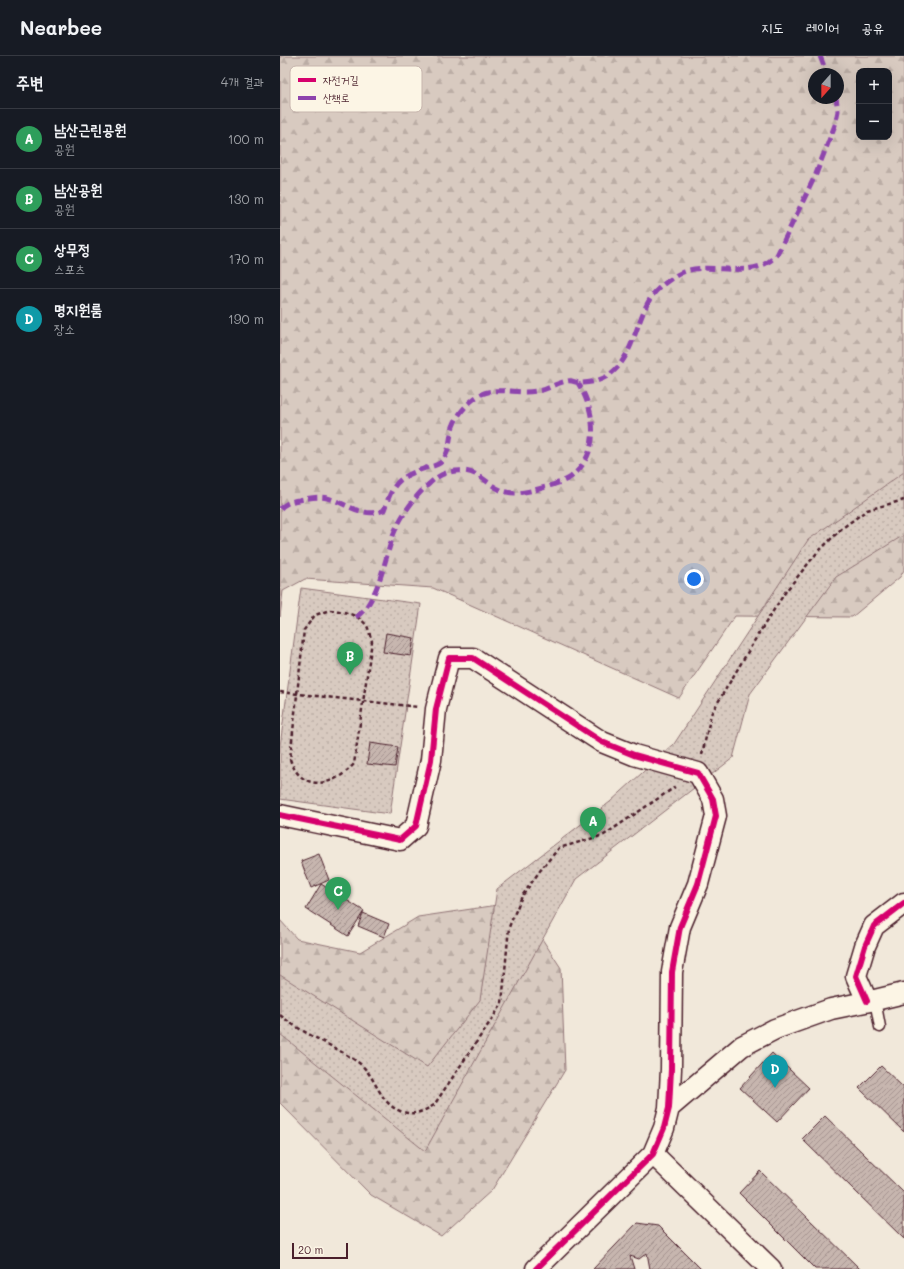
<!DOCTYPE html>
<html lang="ko">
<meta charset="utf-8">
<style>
:root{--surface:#171b24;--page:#242831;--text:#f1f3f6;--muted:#9ea1a6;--line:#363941;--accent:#d1495b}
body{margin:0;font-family:Mali,"Poor Story",sans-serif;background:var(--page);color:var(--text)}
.controls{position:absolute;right:12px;top:12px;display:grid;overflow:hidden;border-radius:8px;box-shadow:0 4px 16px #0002}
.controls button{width:36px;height:36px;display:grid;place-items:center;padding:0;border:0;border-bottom:1px solid var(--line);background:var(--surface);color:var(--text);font:20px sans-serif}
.compass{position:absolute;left:528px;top:12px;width:36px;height:36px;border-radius:50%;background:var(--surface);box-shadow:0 4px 16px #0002;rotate:201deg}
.scale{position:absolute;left:12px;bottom:10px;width:56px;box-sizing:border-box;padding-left:4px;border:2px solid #4a1f2b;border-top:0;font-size:11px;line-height:14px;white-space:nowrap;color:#4a1f2b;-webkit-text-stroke:3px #fcf5e5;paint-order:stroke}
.you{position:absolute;left:414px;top:523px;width:14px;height:14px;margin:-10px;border:3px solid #fff;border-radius:50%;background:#1a73e8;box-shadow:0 0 0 6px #1a73e833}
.badge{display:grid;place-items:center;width:26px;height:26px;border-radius:50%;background:var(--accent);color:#fff;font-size:13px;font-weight:700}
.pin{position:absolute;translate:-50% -33px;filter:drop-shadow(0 1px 2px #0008)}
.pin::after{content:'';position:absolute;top:21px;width:14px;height:12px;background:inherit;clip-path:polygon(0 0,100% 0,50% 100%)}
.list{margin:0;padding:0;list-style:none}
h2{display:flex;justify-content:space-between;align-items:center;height:52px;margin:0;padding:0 16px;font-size:17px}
h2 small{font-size:13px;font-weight:400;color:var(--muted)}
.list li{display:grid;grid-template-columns:26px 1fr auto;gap:12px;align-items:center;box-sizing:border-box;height:60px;padding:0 16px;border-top:1px solid var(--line)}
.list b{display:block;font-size:15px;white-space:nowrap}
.list p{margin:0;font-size:13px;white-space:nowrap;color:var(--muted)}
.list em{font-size:13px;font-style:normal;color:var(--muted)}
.map{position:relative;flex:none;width:624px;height:1213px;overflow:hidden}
header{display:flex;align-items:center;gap:24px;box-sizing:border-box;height:56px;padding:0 20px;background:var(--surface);border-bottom:1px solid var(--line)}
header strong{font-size:19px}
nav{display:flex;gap:22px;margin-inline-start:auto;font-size:14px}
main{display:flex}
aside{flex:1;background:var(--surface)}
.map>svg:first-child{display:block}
</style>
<header>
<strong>Nearbee</strong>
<nav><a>지도</a><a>레이어</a><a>공유</a></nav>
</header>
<main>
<aside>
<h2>주변<small>4개 결과</small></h2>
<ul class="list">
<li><span class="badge" style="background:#2e9e5b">A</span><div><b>남산근린공원</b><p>공원</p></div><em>100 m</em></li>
<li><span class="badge" style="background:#2e9e5b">B</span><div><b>남산공원</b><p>공원</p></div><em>130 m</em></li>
<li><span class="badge" style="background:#2e9e5b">C</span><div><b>상무정</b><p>스포츠</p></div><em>170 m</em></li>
<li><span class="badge" style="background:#0f9aa8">D</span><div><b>명지원룸</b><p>장소</p></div><em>190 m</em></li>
</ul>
</aside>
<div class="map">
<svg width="624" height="1213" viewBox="0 0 624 1213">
<defs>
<pattern id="forest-firs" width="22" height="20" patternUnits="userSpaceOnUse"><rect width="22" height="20" fill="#d8cac0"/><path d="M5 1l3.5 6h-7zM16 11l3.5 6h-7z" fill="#bbada5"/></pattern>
<pattern id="park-dots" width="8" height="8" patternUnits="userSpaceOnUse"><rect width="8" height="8" fill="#d8cac0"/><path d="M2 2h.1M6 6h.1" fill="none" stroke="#bbada5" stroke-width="1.8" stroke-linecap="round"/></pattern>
<pattern id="building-hatch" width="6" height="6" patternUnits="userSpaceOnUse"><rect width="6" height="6" fill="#c7b6af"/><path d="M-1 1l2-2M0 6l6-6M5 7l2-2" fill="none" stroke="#a4938f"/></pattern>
</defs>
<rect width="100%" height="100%" fill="#f1e8da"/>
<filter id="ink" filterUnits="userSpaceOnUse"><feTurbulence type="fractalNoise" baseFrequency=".025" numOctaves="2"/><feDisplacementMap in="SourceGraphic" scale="8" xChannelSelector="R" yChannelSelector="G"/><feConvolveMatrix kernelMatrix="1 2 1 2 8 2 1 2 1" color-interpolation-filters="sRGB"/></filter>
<g filter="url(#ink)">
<path fill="url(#forest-firs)" stroke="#917476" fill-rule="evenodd" d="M0,0H624V514L620,521L572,561L455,560L399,642L153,532L25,523L3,535L0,561ZM579,15H609V81H579ZM534,18H558V42H534Z
M238,846L281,912L285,1014L212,1134L161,1180L91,1139L0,1047V864L17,883L80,896L138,861Z"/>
<path fill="url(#park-dots)" stroke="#917476" d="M624,416V479L556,521L470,638L453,702L296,823L145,1095L0,978V919L147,1011L200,944L217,833L330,746L394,688L528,484Z
M21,532L141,548L110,758L0,743V690Z"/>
<path fill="url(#building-hatch)" stroke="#4a1f2b" d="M106,577L134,582L131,600L103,596Z
M90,687L118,691L115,711L87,708Z
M39,798L49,824L31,832L21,805Z
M41,828L84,855L68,880L26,853Z
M83,857L109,868L104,881L78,870Z
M492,997L529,1032L497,1066L460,1032Z
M601,1010L624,1032V1076L579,1032Z
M545,1060L624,1137V1183L522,1083Z
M480,1115L580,1213H535L459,1137Z
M357,1167L378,1170L421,1213H370L367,1197L359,1203L350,1200L354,1213H313Z"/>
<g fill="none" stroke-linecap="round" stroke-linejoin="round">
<g stroke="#4a1f2b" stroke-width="13">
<path id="lane" d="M595,944L600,971"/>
</g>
<g stroke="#4a1f2b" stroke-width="23">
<path id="street" d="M0,759L120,784L136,770L151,704L156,653L169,602H193L322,686L354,699L418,717L433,743L436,760L418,828L400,871L392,916L391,1013L389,1052L384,1072L373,1098L256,1213
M587,945L576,920L585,890L594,870L624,847
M389,1052L462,990L495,973L551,953L595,944L624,937
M373,1098L491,1213"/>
</g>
<path stroke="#4a1f2b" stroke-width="2.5" stroke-dasharray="4 3" stroke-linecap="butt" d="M50,554C63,555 78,558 87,570C89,574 90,580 92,585L74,708C54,731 21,737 10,703L24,574L35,559Z
M0,636L138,651
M422,699L431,658L479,577L506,535L536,498L561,473L587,454L624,444
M0,959C24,979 54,989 79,1007C96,1020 99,1047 120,1055C133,1060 143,1056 154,1049L222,948L229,871L242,840L262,812L279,792L324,779L395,731"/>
<use href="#lane" stroke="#fcf5e5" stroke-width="10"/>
<use href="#street" stroke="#fcf5e5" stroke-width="20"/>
<path stroke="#8e44ad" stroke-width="5" stroke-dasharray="10 5" stroke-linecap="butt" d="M540,0L547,18
M0,453C5,447 12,445 19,444C29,442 38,440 47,442C67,447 82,463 104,454C113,429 116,422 143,413C148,411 156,410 160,407C172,396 168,381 174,368C178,358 186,349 195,342C214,328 235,339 257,335C268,334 277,326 288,325C292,324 296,327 300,327C309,327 321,325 329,319C353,302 355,268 370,243C375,234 387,225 397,219C428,201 468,228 497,199L536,118L555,69L558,55L556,42
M76,561C98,547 105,501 114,477C121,460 135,440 149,428C159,418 170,414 184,415C201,416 211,433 227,436C239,439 254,434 266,431C274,428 284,426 291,421C321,397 316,356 298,327"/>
<g stroke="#fcf5e5" stroke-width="8">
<path id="cycleway" d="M0,759L120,784L136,770L151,704L156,653L169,602H193L322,686L354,699L418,717L433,743L436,760L418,828L400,871L392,916L391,1013L389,1052L384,1072L373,1098L256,1213
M587,945L576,920L585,890L594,870L624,847"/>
</g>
<use href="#cycleway" stroke="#d6006c" stroke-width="6"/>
</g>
</g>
<rect x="10" y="10" width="132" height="46" rx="6" fill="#fcf5e5" stroke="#c7b5ad" stroke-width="1"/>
<rect x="18" y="22" width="18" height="4" fill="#d6006c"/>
<rect x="18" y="40" width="18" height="4" fill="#8e44ad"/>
<g font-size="11" fill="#4a1f2b">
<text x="43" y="28">자전거길</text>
<text x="43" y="46">산책로</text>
</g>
</svg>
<div class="controls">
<button>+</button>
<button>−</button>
</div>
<svg class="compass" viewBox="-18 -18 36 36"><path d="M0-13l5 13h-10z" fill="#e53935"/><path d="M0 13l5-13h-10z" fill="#9ea1a6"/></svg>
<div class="scale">20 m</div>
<div class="you"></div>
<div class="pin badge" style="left:313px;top:784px;background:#2e9e5b">A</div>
<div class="pin badge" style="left:70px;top:619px;background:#2e9e5b">B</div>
<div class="pin badge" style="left:58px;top:854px;background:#2e9e5b">C</div>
<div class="pin badge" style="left:495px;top:1032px;background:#0f9aa8">D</div>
</div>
</main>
